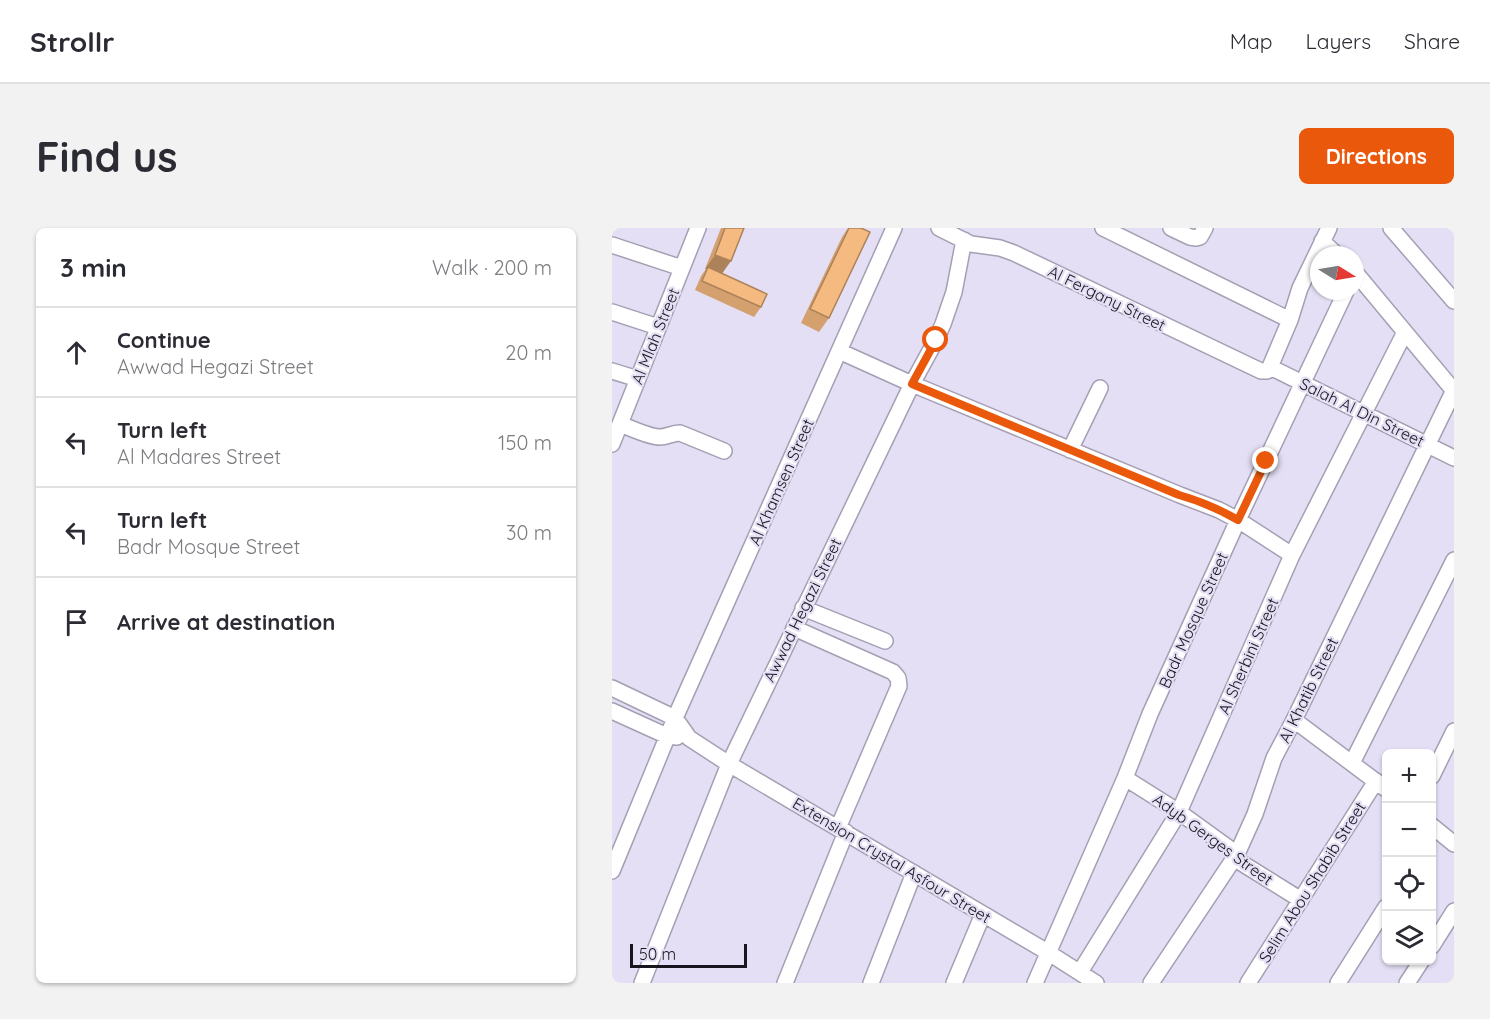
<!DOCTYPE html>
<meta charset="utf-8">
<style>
:root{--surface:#fff;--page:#f2f2f3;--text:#2b2b33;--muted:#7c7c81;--line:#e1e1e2;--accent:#ea580c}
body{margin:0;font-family:Quicksand,sans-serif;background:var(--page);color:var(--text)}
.controls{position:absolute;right:18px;bottom:18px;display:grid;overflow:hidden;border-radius:9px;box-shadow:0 2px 4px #0004}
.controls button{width:54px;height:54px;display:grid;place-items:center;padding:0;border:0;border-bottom:2px solid var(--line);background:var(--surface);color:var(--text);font:30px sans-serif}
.compass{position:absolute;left:698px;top:18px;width:54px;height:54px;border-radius:50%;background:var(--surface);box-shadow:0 2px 4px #0004;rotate:101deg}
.scale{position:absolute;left:18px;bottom:15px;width:117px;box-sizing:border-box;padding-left:6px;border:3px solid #17151d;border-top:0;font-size:16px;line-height:21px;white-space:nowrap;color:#17151d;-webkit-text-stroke:4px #e4dff4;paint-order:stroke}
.stop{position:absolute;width:18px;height:18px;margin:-14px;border:4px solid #ea580c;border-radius:50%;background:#fff}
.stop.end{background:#ea580c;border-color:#fff;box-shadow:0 2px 6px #0008}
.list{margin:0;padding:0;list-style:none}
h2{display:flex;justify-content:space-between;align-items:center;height:78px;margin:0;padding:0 24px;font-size:26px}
h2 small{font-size:20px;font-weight:400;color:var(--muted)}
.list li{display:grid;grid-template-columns:39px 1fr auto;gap:18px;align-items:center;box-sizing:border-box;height:90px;padding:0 24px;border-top:2px solid var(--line)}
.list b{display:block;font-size:22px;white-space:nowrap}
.list p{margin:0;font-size:20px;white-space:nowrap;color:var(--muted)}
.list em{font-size:20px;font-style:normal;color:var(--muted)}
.icon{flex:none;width:33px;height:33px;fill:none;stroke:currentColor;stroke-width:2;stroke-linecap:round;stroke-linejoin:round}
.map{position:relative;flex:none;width:842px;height:755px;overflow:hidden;border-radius:9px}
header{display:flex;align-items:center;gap:36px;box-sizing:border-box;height:84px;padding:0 30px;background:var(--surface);border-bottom:2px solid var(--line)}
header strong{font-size:28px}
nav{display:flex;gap:33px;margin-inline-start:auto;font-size:21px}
.intro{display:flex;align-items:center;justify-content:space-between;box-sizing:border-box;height:144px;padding:0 36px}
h1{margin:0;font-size:42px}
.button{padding:15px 27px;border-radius:9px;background:var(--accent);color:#fff;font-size:21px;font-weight:700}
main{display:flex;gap:36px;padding:0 36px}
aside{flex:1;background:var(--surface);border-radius:9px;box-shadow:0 2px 4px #0004}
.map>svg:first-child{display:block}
</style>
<header>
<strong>Strollr</strong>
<nav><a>Map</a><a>Layers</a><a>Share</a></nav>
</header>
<div class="intro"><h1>Find us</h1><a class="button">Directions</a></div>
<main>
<aside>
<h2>3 min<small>Walk · 200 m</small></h2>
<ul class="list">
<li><svg class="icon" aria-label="ahead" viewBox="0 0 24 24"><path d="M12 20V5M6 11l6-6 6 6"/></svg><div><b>Continue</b><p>Awwad Hegazi Street</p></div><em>20 m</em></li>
<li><svg class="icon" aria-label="left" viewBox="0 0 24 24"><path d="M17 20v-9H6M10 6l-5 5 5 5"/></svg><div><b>Turn left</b><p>Al Madares Street</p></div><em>150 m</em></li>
<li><svg class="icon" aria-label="left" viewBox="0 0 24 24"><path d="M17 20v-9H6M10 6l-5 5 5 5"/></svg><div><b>Turn left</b><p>Badr Mosque Street</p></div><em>30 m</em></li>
<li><svg class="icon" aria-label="arrive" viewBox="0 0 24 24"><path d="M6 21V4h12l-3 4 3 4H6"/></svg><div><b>Arrive at destination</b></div></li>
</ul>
</aside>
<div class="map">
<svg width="842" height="755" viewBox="0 0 842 755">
<rect width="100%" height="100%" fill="#e4dff4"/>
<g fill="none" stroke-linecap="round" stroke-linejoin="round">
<g stroke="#a49fb3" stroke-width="18">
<path id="minor" d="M327,0L359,16L388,20L402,25L649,143H655L658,139
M491,0L678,92
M559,0L578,9L584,10L588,9L593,0
M779,0L842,73
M710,13L725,27
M0,17L70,40
M743,44L842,163
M0,84L46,99
M227,123L300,156L568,267L607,282L626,292L680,327
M658,139L842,230
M658,139L678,92L688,60L717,0
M0,143L26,151
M8,196C19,200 37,209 48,209C55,209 60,205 68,205L112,223
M0,216L86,0
M458,222L488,160
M191,380L273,413
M182,400L281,444L286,450L287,458L226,600
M0,460L63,490L77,510L117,536L437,725L484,755
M0,483L55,508L65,509
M682,492L774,561
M740,535L842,332
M820,548L842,503
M513,550L567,584L625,626V631L628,634L689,672
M820,598L842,616
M0,643L63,490L282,0
M820,718L842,683
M468,744L567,584L680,327L793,104
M30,755L117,536L300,156L324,112L331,96L342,64L352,12
M173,755L234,604
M259,755L302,645
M342,755L371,686
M423,755L513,550L538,486L626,292L734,63
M539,755L625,626L643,586L662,530L682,492L842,162
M636,755L764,553
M726,755L774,679
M795,755L810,732"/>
</g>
<use href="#minor" stroke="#fff" stroke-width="15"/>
</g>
<path fill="#d3a06e" d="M109,0H132L110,46L149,79L142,89L83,62L89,48L94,41H93Z
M236,0H249L217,90L207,104L189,95L230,9Z"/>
<path fill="#ac825a" d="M103,27L119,33L109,47L96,39L94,41H93Z"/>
<path fill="#f5ba80" stroke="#ac825a" stroke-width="1.5" d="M113,0H132L119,33L103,27Z
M237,0H249L258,4L217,90L198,81Z
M96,39L155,66L149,79L90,53Z"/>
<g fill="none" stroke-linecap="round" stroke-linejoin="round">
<path stroke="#ea580c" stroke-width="8" d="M324,112L300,156L567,267C588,273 607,281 626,292L654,233"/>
</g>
<g text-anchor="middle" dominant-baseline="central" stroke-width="4.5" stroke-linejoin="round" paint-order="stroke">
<g font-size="16" fill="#17151d" stroke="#e4dff4">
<text transform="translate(495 70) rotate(26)">Al Fergany Street</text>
<text transform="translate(43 108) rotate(-68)">Al Mlah Street</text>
<text transform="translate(750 184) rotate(26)">Salah Al Din Street</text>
<text transform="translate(169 254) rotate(-66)">Al Khamsen Street</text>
<text transform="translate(190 382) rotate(-64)">Awwad Hegazi Street</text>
<text transform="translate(581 392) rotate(-66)">Badr Mosque Street</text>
<text transform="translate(636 428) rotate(-66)">Al Sherbini Street</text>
<text transform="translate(696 462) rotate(-64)">Al Khatib Street</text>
<text transform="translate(601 611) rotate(36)">Adyb Gerges Street</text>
<text transform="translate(280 632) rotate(31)">Extension Crystal Asfour Street</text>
<text transform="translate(700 654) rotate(-58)">Selim Abou Shabib Street</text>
</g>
</g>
</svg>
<div class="controls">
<button>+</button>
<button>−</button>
<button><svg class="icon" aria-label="locate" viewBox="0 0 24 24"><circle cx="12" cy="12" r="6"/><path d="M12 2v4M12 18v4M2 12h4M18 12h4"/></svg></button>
<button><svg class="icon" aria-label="layers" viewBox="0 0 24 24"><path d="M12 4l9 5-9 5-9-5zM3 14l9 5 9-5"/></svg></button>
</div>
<svg class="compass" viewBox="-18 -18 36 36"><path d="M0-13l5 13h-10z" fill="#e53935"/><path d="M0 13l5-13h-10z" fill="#7c7c81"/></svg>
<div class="scale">50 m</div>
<div class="stop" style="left:324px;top:112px"></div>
<div class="stop end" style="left:654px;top:233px"></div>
</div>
</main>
